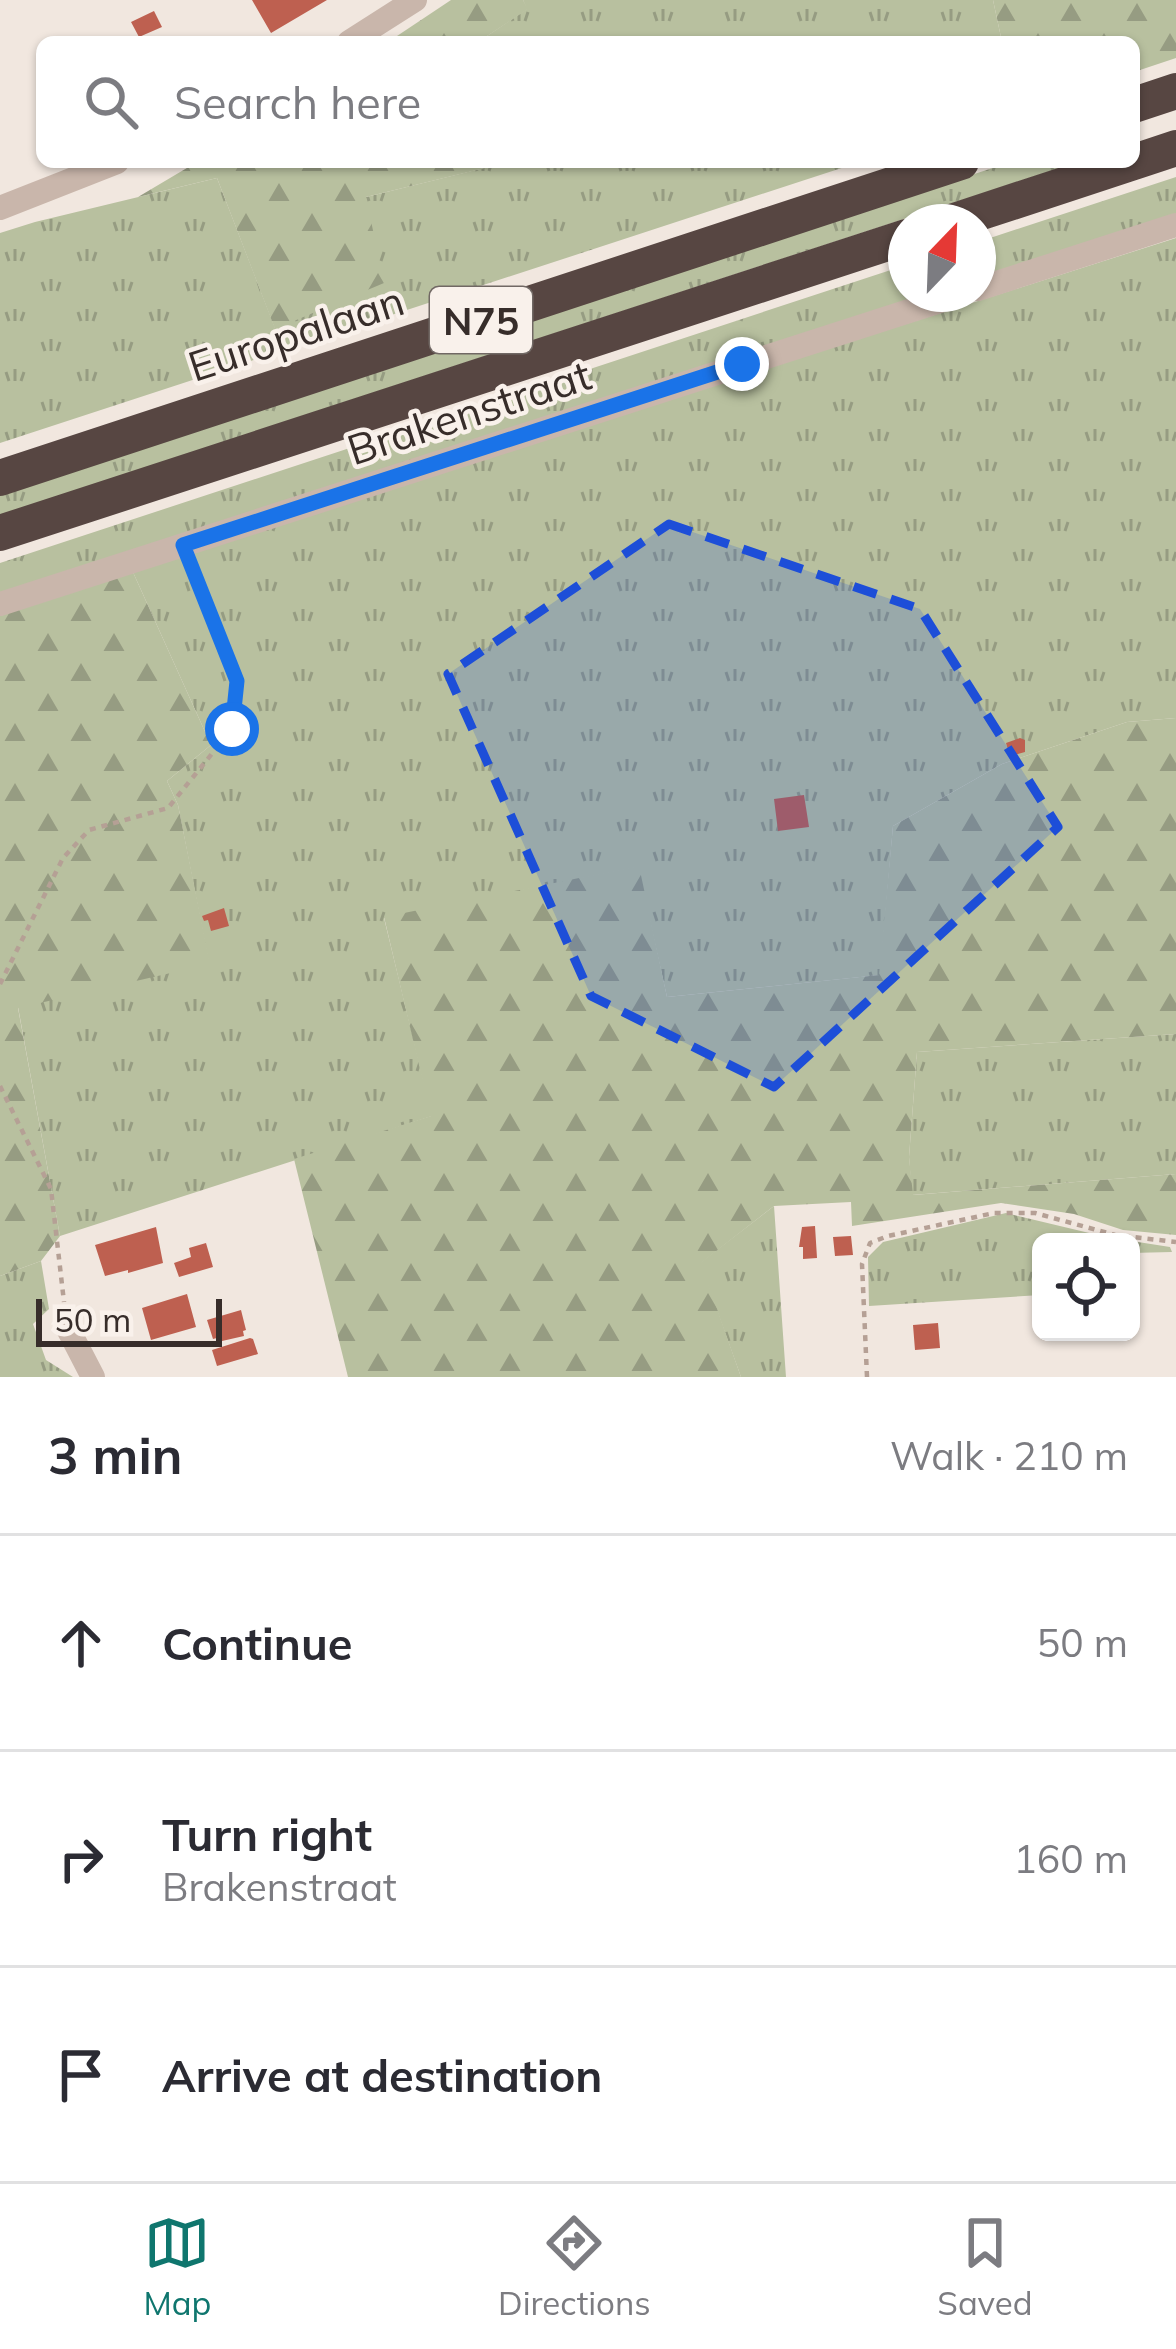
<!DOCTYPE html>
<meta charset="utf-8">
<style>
:root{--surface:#fff;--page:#f7f7f7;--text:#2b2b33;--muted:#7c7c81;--line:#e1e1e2;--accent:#0f766e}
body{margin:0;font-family:Mulish,sans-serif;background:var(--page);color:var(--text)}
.controls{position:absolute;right:36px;bottom:36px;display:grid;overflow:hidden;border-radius:18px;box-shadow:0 3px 9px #0004}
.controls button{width:108px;height:108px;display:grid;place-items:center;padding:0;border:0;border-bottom:3px solid var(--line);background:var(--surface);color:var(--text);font:60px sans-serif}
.compass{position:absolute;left:888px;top:204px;width:108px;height:108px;border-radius:50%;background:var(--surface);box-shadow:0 3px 9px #0004;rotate:23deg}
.scale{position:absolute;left:36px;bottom:30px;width:186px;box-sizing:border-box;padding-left:12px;border:6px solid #372d2a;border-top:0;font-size:33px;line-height:42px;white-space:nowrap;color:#372d2a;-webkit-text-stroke:9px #f9f1eb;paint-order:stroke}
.stop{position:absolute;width:36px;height:36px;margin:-27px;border:9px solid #1a73e8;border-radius:50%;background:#fff}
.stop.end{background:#1a73e8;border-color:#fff;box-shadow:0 3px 12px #0008}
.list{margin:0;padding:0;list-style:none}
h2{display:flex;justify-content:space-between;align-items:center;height:156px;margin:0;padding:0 48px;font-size:51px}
h2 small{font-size:39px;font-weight:400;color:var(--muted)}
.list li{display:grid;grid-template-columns:78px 1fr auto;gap:36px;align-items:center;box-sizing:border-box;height:216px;padding:0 48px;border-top:3px solid var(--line)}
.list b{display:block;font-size:45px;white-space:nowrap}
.list p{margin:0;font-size:39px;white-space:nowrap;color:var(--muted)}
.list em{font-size:39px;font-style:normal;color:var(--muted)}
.icon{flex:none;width:66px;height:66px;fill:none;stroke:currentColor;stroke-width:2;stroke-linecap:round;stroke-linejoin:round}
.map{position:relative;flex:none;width:1176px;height:1377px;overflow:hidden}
.search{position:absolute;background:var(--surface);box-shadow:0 3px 9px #0004;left:36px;right:36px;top:36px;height:132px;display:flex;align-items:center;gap:30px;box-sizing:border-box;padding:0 42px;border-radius:18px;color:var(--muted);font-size:45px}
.sheet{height:804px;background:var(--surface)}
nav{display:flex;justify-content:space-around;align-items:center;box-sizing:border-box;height:168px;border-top:3px solid var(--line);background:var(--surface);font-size:33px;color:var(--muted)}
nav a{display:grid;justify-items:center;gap:6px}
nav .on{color:var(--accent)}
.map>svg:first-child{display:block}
</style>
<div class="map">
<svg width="1176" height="1377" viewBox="0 0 1176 1377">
<defs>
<pattern id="grass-tufts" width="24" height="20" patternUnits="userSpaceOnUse" patternTransform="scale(3)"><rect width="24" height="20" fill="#b8c09f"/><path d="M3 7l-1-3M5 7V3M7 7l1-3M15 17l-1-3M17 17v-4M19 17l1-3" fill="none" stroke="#969c82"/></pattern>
<pattern id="forest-firs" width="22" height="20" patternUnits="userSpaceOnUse" patternTransform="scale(3)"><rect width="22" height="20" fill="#b8c09f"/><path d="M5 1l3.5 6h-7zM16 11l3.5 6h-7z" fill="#969c82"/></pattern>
</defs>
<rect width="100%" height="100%" fill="#f1e7df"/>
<path fill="url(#grass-tufts)" d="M523,0H993L1002,42H478L527,9Z
M487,162H860L0,443V233L35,222L217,178L275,328L366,197L488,167Z
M1011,162H1078L0,515V493Z
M1176,177V214L978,279V242Z
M1176,238V718L1127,722L1002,764L893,826L880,975L667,997L638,867L384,918L432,1116L60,1236L18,1007L209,963L178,805L167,781L211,745L132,570Z
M906,265V294H934L0,596V563Z
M1176,1034V1174L912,1195L909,1157L917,1052Z
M774,1206L786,1377H741L700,1263Z
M1006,1213L1106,1237L1170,1247L1172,1252L1131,1253V1242H1041V1295L869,1306L868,1257L883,1242Z
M41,1261L49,1309L33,1324L46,1360L73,1377H0V1276Z"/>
<path fill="url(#forest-firs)" d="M451,0H523L528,9L478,42H388Z
M993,0H1176V58L1134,72V42H1002Z
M197,162H487L489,167L366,197L384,283L275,329L217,178L138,197Z
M132,570L211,745L167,781L178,805L210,964L18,1008L60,1236L41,1261L0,1276V616Z
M1176,718V1034L917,1052L909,1157L913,1195L1176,1174V1235L1123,1230L1074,1214L1001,1203L852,1226L851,1202L774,1206L701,1263L741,1377H348L294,1159L431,1116L384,917L639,866L667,997L879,975L893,826L1002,764L1127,722Z"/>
<path fill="#be6050" d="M252,0H327L271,33Z
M154,11L162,27L139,37L131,22Z
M1020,738L1025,740V752L1010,756L1006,743Z
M804,795L809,827L778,831L774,799Z
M224,908L229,926L211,931L208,920L204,921L202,916Z
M815,1226L817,1258L803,1259V1247H799L802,1227Z
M156,1227L163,1263L128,1273V1270L105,1276L95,1245Z
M851,1236L853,1255L835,1256L833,1237Z
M206,1243L213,1267L179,1277L174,1263L191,1257L189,1248Z
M187,1294L196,1327L151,1340L142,1308Z
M241,1310L246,1330L243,1331L244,1336L222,1341L221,1337L213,1339L207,1320Z
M938,1323L940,1348L915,1350L913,1325Z
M250,1338L253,1339L258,1354L217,1366L212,1350Z"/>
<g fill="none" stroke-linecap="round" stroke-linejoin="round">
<path stroke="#b5a095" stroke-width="4.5" stroke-dasharray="6 6" stroke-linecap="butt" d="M0,984L63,858L89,830L168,808L232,729L237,681L192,567
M0,1086L51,1189L64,1302
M867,1377L862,1264L870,1243L888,1236L994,1213H1035L1115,1235L1176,1242"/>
<path stroke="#c9b6ab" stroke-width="24" d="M349,42L415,0
M0,208L117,162
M978,289L1176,225
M0,604L962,294
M65,1323L93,1377"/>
<path stroke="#574642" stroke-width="36" d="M1134,105L1176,91
M1134,162L1176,148
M951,222L1134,162
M0,478L961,162
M0,533L906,237"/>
</g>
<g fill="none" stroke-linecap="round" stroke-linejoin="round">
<path stroke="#1a73e8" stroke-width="15" d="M232,729L237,681L183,545L742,364"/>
</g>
<path fill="#1d4ed8" fill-opacity="0.2" stroke="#1d4ed8" stroke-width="9" stroke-dasharray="24 15" stroke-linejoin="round" d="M669,524L920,609L1058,827L774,1087L591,996L448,674Z"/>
<g text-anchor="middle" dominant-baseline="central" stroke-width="9" stroke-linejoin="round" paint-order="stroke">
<rect fill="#f9f1eb" stroke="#716864" stroke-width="3" x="430" y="287" width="102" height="66" rx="9"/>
<g font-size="39" font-weight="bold" fill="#372d2a">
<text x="481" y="320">N75</text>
</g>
<g font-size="42" fill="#372d2a" stroke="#f9f1eb">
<text transform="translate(296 333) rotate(-18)">Europalaan</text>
<text transform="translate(469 412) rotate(-18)">Brakenstraat</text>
</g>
</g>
</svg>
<div class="controls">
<button><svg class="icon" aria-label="locate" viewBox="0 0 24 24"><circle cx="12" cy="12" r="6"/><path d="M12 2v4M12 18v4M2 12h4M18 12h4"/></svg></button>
</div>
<svg class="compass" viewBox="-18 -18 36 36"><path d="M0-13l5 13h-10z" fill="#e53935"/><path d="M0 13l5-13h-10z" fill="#7c7c81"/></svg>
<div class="scale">50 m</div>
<div class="stop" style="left:232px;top:729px"></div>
<div class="stop end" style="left:742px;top:364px"></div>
<div class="search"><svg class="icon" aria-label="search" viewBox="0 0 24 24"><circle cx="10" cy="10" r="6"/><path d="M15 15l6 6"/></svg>Search here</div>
</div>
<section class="sheet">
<h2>3 min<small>Walk · 210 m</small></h2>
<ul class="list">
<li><svg class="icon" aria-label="ahead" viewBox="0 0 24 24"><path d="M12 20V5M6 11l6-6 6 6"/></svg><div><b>Continue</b></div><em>50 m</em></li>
<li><svg class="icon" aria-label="right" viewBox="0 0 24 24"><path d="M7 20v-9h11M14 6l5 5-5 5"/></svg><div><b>Turn right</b><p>Brakenstraat</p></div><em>160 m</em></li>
<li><svg class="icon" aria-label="arrive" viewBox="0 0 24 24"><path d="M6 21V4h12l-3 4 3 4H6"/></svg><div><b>Arrive at destination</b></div></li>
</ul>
</section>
<nav>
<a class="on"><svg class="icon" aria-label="map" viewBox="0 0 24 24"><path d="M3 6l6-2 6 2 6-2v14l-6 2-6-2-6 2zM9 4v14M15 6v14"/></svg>Map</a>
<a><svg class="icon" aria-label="directions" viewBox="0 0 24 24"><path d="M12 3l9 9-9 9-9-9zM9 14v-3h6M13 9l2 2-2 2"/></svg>Directions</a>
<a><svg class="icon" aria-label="saved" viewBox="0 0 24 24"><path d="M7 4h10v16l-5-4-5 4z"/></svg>Saved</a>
</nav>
